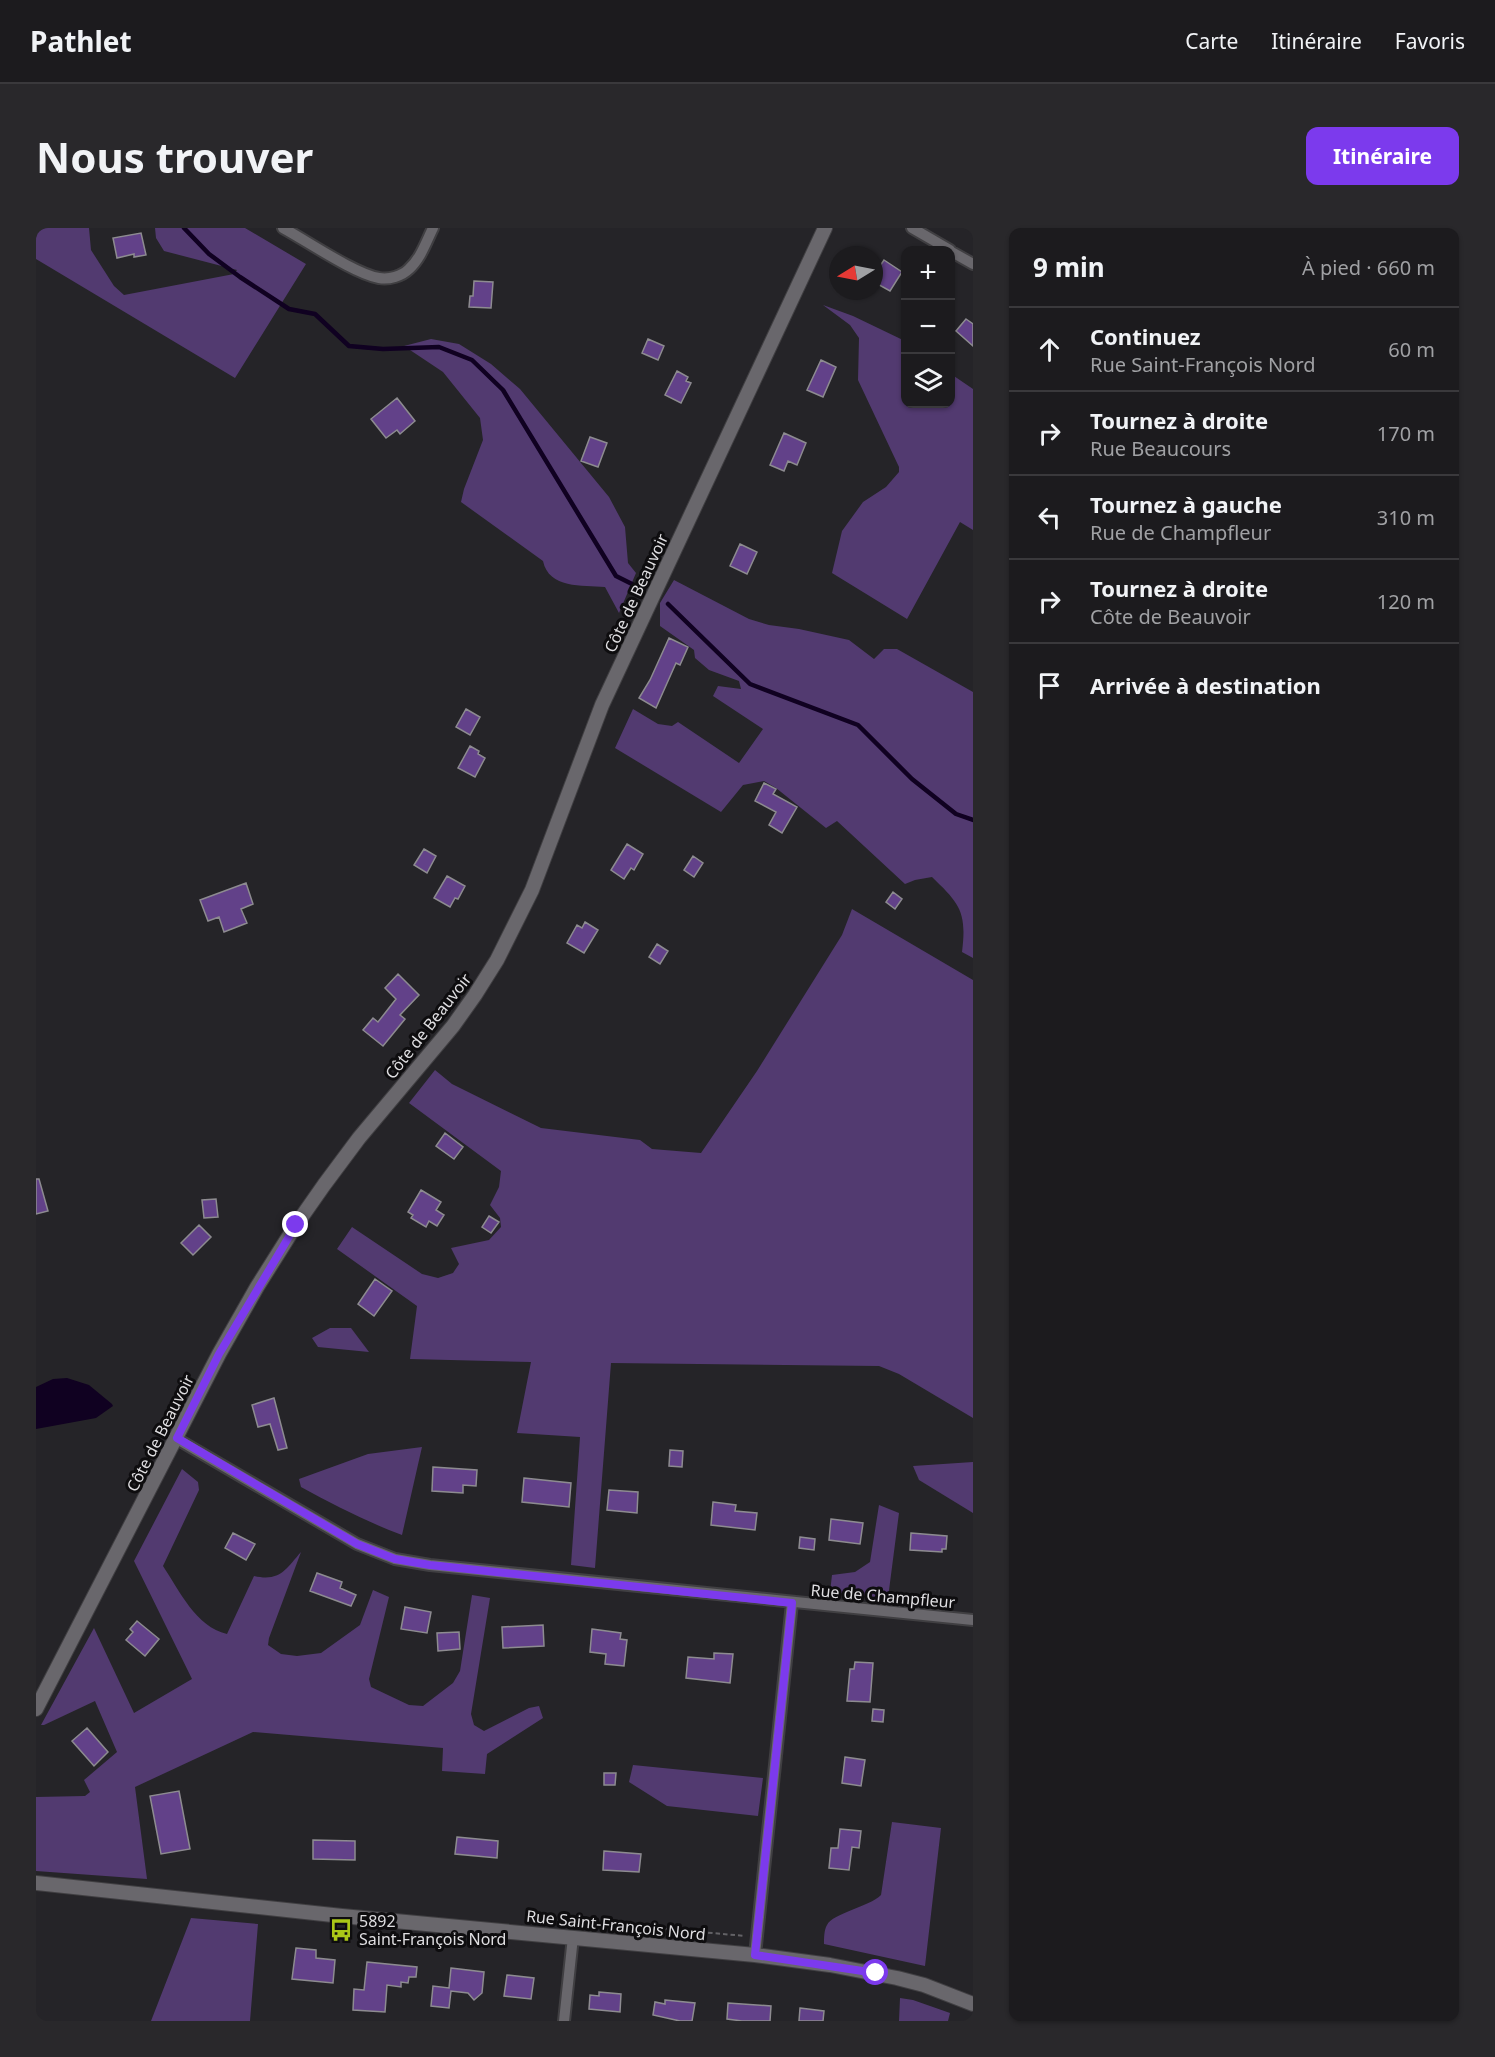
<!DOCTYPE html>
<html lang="fr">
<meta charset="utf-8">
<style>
:root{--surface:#1c1b1e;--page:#29282b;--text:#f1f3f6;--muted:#a0a1a4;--line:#3a393c;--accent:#7c3aed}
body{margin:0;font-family:"Noto Sans",sans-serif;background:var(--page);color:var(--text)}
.controls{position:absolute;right:18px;top:18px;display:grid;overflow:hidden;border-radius:12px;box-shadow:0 2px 4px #0004}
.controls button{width:54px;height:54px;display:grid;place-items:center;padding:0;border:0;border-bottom:2px solid var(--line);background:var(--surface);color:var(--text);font:30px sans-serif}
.compass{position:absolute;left:793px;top:18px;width:54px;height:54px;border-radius:50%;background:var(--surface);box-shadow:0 2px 4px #0004;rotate:260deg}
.stop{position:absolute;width:18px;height:18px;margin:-14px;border:4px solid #7c3aed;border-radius:50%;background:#fff}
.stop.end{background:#7c3aed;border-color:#fff;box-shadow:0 2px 6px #0008}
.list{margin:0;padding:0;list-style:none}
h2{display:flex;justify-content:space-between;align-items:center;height:78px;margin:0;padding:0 24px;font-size:26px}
h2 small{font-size:20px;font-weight:400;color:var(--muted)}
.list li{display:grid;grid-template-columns:39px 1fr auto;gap:18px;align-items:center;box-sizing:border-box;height:84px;padding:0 24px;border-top:2px solid var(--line)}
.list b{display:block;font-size:22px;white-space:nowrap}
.list p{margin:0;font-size:20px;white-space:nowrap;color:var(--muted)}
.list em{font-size:20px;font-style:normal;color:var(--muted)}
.icon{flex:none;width:33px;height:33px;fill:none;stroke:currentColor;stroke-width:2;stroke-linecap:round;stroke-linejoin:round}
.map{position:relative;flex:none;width:937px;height:1793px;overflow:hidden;border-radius:12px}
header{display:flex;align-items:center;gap:36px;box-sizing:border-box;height:84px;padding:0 30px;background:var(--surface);border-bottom:2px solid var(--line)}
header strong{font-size:28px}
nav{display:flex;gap:33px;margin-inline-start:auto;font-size:21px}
.intro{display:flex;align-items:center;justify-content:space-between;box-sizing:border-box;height:144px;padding:0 36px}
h1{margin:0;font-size:42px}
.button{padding:15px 27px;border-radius:12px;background:var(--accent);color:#fff;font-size:21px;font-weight:700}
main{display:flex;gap:36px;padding:0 36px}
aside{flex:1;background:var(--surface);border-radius:12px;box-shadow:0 2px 4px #0004}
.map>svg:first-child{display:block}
</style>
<header>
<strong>Pathlet</strong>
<nav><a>Carte</a><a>Itinéraire</a><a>Favoris</a></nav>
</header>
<div class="intro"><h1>Nous trouver</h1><a class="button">Itinéraire</a></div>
<main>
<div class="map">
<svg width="937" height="1793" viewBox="0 0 937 1793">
<rect width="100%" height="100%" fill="#252428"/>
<path fill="#523a70" d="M0,0H53L55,22L78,58L88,67L198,46L201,42L128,23L120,10L119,0H209L270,36L199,150L0,31Z
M787,77L817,88L869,113L870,176H914L915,146L937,161V302L924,294L871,391L796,345L806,303L827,274L850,259L863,244V239L822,152L823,110L814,97Z
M395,111L423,116L455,136L484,161L573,269L589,299L592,335L600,345L583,385L569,359C546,357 513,361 507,333L425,274L428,261L447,212L444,190L407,144L368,118Z
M638,352L713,391L733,397L763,401L813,412L838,431L848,421H861L937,464V730L926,724C931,684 924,676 896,649L879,652L869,656L801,593L790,600L740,560L728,553L707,557L685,584L579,520L597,481L622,496L636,498L642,494L703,535L727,501L677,468L682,458L705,461L703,453L673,442L659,430L658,422L624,398V375Z
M816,681L937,752V1190L863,1146L843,1138L575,1135L559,1340L535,1337L544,1209L481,1205L495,1134L374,1131L381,1078L301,1021L316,999L386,1046L402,1050L417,1045L423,1036L415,1020L453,1012L465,999L464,990L454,977L463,959L465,943L373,875L399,842L416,856L505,900L604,912L616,921L665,925L721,843L806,707Z
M294,1100H315L333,1124L282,1119L276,1110Z
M386,1219L366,1307C331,1294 298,1277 265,1259L263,1251L332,1226Z
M937,1234V1285L883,1252L877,1238Z
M146,1241L162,1254L163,1262L127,1338C143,1362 160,1399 191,1406L218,1348C244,1354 250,1341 265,1324L233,1410L232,1417L245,1426L261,1428L285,1425L324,1397L337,1362L353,1369L333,1451L335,1459L373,1477L387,1478L417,1455L424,1443L436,1367L454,1370L435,1486L438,1497L448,1503L493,1480L503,1478L507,1490L451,1526L449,1546L406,1543L407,1520L217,1504L99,1559L111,1651L0,1643V1569L49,1568L54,1564L48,1552L81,1524L59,1473L8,1497H5L58,1400L98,1485L156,1451L98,1333Z
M843,1277L863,1285L852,1370L794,1364L796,1347L819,1344L834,1334Z
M597,1537L727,1550L722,1588L631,1578L593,1554Z
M856,1594L905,1600L889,1738L788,1716C788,1710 788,1702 791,1697C797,1685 833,1679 845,1667Z
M155,1690L222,1696L214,1793H115Z
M864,1770L877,1772L914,1785L912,1793H863Z"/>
<path fill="#100121" d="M31,1150L53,1157L76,1176L77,1178L60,1190L0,1201V1159L17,1151Z"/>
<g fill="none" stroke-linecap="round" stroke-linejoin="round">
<path stroke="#100121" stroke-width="4.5" d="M148,0L173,26L204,49L253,81L279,86L313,118L347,121L403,119L436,132L467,162L580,348L596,356
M632,376L714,456L822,497L876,551L920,586L937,592"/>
</g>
<path fill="#624189" stroke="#8d8b90" stroke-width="1.5" d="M105,5L110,27L98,29V26L81,30L77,10Z
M848,32L866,44L854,63L838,54V34L844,38Z
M438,53L457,54L455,80L433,79L434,68H437Z
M930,91L937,96V118L920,103Z
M612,111L628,118L622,132L606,125Z
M785,132L800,139L787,169L771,162Z
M641,143L652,149L650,153L655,155L645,175L629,167Z
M361,170L379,193L364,206L361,202L350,210L335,191Z
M748,205L770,215L761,237L752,233L748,243L734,237Z
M554,209L571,215L562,239L545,233Z
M704,316L721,324L711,346L694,338Z
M633,410L652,419L644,437L640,435L620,480L603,470L614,452Z
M430,481L444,489L434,507L420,499Z
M434,518L443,523L442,526L449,530L439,549L422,540Z
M728,555L740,561L737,566L761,579L746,605L733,597L740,584L719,573Z
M591,616L607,626L598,642L595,640L588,651L575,642Z
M388,621L400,628L391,645L378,637Z
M657,628L667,635L658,649L648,642Z
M411,648L429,658L422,671L419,670L414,679L398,670Z
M210,655L217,676L205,681L211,695L188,704L183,689L172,693L164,672Z
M857,664L866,671L859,681L850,674Z
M549,694L562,702L548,725L531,715L541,697L546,700Z
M621,716L632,723L624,736L613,729Z
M362,746L383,767L364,787L369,791L347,818L327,802L337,790L342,794L360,771L349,760Z
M409,905L427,919L418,931L400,918Z
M0,951H3L12,983L0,986Z
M385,962L405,974L400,982L408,987L401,998L393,993L390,999L375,990L377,987L372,984Z
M180,971L182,989L168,990L166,972Z
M453,988L463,994L455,1005L446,999Z
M163,997L175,1009L157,1027L145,1015Z
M339,1051L356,1063L338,1088L322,1076Z
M238,1170L251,1220L242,1222L234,1196L222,1199L216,1177Z
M634,1222L647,1223L646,1239L633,1238Z
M397,1239L441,1242L440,1258L427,1257V1265L396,1263Z
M488,1250L535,1255L533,1279L486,1274Z
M573,1262L602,1264L601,1285L571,1282Z
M677,1274L700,1277L699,1283L721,1285L719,1302L675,1297Z
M795,1291L827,1295L824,1316L793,1312Z
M197,1305L219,1316L210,1332L189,1320Z
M875,1305L911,1308L910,1321H906V1324L874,1322Z
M764,1309L779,1311L778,1322L763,1320Z
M281,1345L306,1354L304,1360L320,1367L315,1378L274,1363Z
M369,1379L395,1384L391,1405L365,1401Z
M101,1393L123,1411L109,1428L90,1412L97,1404L94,1401Z
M507,1397L508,1418L467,1420L466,1399Z
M556,1401L585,1405L584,1411L591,1412L588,1438L569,1436L570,1426L554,1424Z
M423,1404L424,1421L402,1423L401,1405Z
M678,1425L697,1426L694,1455L650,1450L652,1429L678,1431Z
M819,1434L837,1435L834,1474L811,1473L814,1441H818Z
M837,1481L848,1482L847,1494L836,1493Z
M51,1500L72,1524L58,1538L36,1513Z
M809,1529L829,1532L825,1558L806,1555Z
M568,1545H580L579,1557H568Z
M143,1563L154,1621L125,1626L114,1568Z
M804,1601L825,1603L823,1620L816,1619L813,1642L793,1640L795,1620H802Z
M421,1609L462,1613L461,1630L419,1626Z
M277,1612L319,1613V1632L277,1631Z
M568,1623L605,1626L603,1644L567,1642Z
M260,1720L280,1722V1730L299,1732L297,1755L256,1751Z
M331,1734L381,1739L380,1749H373L372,1755L365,1754V1759L351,1757L349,1784L317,1782L318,1761L328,1762Z
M415,1740L448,1744L446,1765L438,1772L432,1765L415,1763L413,1780L395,1778L397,1758L413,1760Z
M471,1747L498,1750L495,1771L468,1768Z
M563,1764L585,1766L584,1784L553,1781L554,1767L563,1768Z
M629,1772L659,1775L656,1793H644L617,1787L619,1774L629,1776Z
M692,1775L735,1778L734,1793H706L691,1791Z
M764,1780L788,1783L787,1793H763Z"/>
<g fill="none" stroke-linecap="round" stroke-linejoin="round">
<g stroke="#403f42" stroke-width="14">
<path id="minor" d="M247,0C271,13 319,46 343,50C353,52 366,48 373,41C385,30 390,14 397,0
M876,0L914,22
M914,23L937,36
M141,1211L321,1316L359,1331L394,1337L937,1392
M719,1727L756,1375
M528,1793L537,1709"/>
</g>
<g stroke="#403f42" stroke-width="16">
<path id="tertiary" d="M0,1481L183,1126L221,1059L260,997L288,957L323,910L417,798L439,767L461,732L496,662L566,477L789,0
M0,1655L306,1688L719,1727L794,1737L861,1750L888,1757L937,1776"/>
</g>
<path stroke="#636266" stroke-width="2" stroke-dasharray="4.5 3" stroke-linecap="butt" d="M541,1698L543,1693L709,1708"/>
<use href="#minor" stroke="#69676c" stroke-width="10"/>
<use href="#tertiary" stroke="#69676c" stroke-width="14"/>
</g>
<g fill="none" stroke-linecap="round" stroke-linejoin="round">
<path stroke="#7c3aed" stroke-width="8" d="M260,997L183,1126L141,1210L321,1316L359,1331L394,1337L756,1375L719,1727L840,1745"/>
</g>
<defs>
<g id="bus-bare" transform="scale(1.8)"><path d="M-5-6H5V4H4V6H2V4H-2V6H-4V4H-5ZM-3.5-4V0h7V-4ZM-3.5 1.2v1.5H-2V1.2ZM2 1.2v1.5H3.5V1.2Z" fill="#aac718" stroke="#0e0d0f" stroke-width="2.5" paint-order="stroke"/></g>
</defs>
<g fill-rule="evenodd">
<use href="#bus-bare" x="305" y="1702"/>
</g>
<g text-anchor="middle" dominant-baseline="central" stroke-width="6" stroke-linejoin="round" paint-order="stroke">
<g font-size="16" fill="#dfdee1" stroke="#0e0d0f">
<text transform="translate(600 365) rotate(-65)">Côte de Beauvoir</text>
<text transform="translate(392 798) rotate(-52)">Côte de Beauvoir</text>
<text transform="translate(124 1205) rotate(-63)">Côte de Beauvoir</text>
<text transform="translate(847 1368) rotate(5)">Rue de Champfleur</text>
<text transform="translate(580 1697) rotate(6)">Rue Saint-François Nord</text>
</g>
<g font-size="16" fill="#dfdee1" stroke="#0e0d0f" text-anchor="start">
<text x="323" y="1693">5892<tspan x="323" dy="18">Saint-François Nord</tspan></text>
</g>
</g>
</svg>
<div class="controls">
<button>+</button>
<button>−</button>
<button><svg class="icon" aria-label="layers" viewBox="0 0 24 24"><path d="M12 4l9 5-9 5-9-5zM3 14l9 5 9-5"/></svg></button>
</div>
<svg class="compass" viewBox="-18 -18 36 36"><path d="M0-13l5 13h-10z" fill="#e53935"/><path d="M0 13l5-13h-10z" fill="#a0a1a4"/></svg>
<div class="stop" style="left:840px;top:1745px"></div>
<div class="stop end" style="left:260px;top:997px"></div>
</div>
<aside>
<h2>9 min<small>À pied · 660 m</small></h2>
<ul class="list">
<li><svg class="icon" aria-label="ahead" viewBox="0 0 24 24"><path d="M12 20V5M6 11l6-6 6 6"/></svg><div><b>Continuez</b><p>Rue Saint-François Nord</p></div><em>60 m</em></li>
<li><svg class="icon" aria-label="right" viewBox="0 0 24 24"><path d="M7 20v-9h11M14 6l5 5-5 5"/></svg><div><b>Tournez à droite</b><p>Rue Beaucours</p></div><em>170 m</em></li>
<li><svg class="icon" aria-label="left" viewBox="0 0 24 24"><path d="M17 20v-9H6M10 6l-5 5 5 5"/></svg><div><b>Tournez à gauche</b><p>Rue de Champfleur</p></div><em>310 m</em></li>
<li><svg class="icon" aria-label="right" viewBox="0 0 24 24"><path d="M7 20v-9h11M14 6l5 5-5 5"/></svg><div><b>Tournez à droite</b><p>Côte de Beauvoir</p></div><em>120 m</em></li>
<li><svg class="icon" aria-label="arrive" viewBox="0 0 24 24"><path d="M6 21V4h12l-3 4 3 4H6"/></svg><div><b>Arrivée à destination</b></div></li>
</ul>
</aside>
</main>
